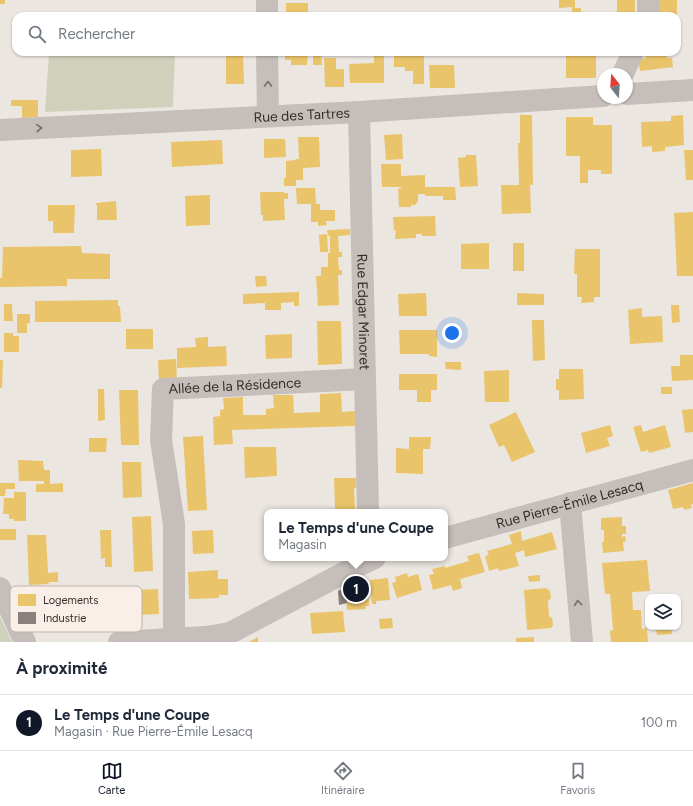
<!DOCTYPE html>
<html lang="fr">
<meta charset="utf-8">
<style>
:root{--surface:#fff;--page:#f2f2f3;--text:#1f2937;--muted:#747a83;--line:#e0e1e3;--accent:#111827}
body{margin:0;font-family:Figtree,sans-serif;background:var(--page);color:var(--text)}
.controls{position:absolute;right:12px;bottom:12px;display:grid;overflow:hidden;border-radius:8px;box-shadow:0 1px 3px #0004}
.controls button{width:36px;height:36px;display:grid;place-items:center;padding:0;border:0;border-bottom:1px solid var(--line);background:var(--surface);color:var(--text);font:20px sans-serif}
.compass{position:absolute;left:597px;top:68px;width:36px;height:36px;border-radius:50%;background:var(--surface);box-shadow:0 1px 3px #0004;rotate:343deg}
.you{position:absolute;left:452px;top:333px;width:14px;height:14px;margin:-10px;border:3px solid #fff;border-radius:50%;background:#1a73e8;box-shadow:0 0 0 6px #1a73e833}
.badge{display:grid;place-items:center;width:26px;height:26px;border-radius:50%;background:var(--accent);color:#fff;font-size:13px;font-weight:700}
.pin{position:absolute;translate:-50% -50%;border:2px solid #fff;box-shadow:0 1px 4px #0006}
.popup{position:absolute;left:264px;top:509px;width:184px;height:52px;box-sizing:border-box;display:grid;place-content:center;border-radius:8px;background:var(--surface);filter:drop-shadow(0 1px 3px #0005);font-size:13px;white-space:nowrap;color:var(--muted)}
.popup b{font-size:15px;color:var(--text)}
.popup::after{content:'';position:absolute;left:50%;top:100%;margin-left:-8px;border:8px solid transparent;border-top-color:var(--surface)}
.list{margin:0;padding:0;list-style:none}
h2{display:flex;justify-content:space-between;align-items:center;height:52px;margin:0;padding:0 16px;font-size:17px}
h2 small{font-size:13px;font-weight:400;color:var(--muted)}
.list li{display:grid;grid-template-columns:26px 1fr auto;gap:12px;align-items:center;box-sizing:border-box;height:56px;padding:0 16px;border-top:1px solid var(--line)}
.list b{display:block;font-size:15px;white-space:nowrap}
.list p{margin:0;font-size:13px;white-space:nowrap;color:var(--muted)}
.list em{font-size:13px;font-style:normal;color:var(--muted)}
.icon{flex:none;width:22px;height:22px;fill:none;stroke:currentColor;stroke-width:2;stroke-linecap:round;stroke-linejoin:round}
.map{position:relative;flex:none;width:693px;height:642px;overflow:hidden}
.search{position:absolute;background:var(--surface);box-shadow:0 1px 3px #0004;left:12px;right:12px;top:12px;height:44px;display:flex;align-items:center;gap:10px;box-sizing:border-box;padding:0 14px;border-radius:12px;color:var(--muted);font-size:15px}
.sheet{height:108px;background:var(--surface)}
nav{display:flex;justify-content:space-around;align-items:center;box-sizing:border-box;height:56px;border-top:1px solid var(--line);background:var(--surface);font-size:11px;color:var(--muted)}
nav a{display:grid;justify-items:center;gap:2px}
nav .on{color:var(--accent)}
.map>svg:first-child{display:block}
</style>
<div class="map">
<svg width="693" height="642" viewBox="0 0 693 642">
<rect width="100%" height="100%" fill="#ece6e1"/>
<path fill="#cfd1bb" d="M49,52H175L173,107L45,112Z
M0,617L12,642H0Z"/>
<path fill="#e9c46a" d="M0,0H5V4H0Z
M559,0H575V8H581V16H572V7L559,8Z
M617,0H635V16H617Z
M658,0H677V16H657Z
M286,3H308V16H286Z
M90,52H100V55H90Z
M227,52L243,53L244,84H226V54Z
M285,52H308L307,65H291V60H285Z
M313,52H321L322,65H313Z
M374,52H384V83H350L349,64L374,63Z
M394,52H424V84H413V71H405V67H394Z
M566,52H596V78H566Z
M645,52H666L667,58H672L673,67L640,71L638,59L646,58Z
M324,58H336V69H344V87H325Z
M429,65H454L455,88H430Z
M11,100H38V117L22,118V106H11Z
M520,115H532L533,185H530L531,213L502,214L501,185H519L518,143H520Z
M683,115L684,145L665,147V151L652,152V146L642,147L641,122L671,121V116Z
M566,117H593V125H612V174H601V170H588V183H580V156H566Z
M402,134L403,159L386,160L384,135Z
M298,137H319L320,167L303,168V180H296V186H284V178H286V161L296,160V159H299Z
M264,139H285L286,157L264,158Z
M222,140L223,164L172,167L171,142Z
M101,149L102,176L71,177V150Z
M684,150H693V180H686Z
M466,155H476L478,186L460,187L458,158L466,157Z
M381,164H401V176L425,175V187H455L456,200H443V196H425V194H418V201L415,205H411V207H399L398,189L401,188V187H382Z
M296,188H315L316,204H320V210H335V221H326L327,225L318,226V222H311V204H297Z
M260,192H284V193H288V199H284L285,220L263,221V215H261Z
M210,195V225L186,226L185,196Z
M116,201L117,220H97V205H96V203Z
M48,205H75L74,233H53V221H48Z
M693,212V276H677L674,213Z
M435,216L436,236H422V234H416V238L395,239L396,230L394,231L393,217Z
M350,229V235L338,236L339,252H342V257H338L339,270H342V275H338L339,305L318,306L316,276H321V267H328V253H330V236L328,235L327,230Z
M327,234L328,252H320L319,235Z
M489,243V269H461V244Z
M513,243H524V271H513Z
M81,246L82,253L110,254V279H67V286L0,287V278H2L3,247Z
M575,249H600V297H594V302L581,303L582,297H577V274H574Z
M255,276H266L267,286L256,287Z
M299,292V306H294V302L281,303V310H265V303L243,304V294Z
M426,293L427,316H399L398,294Z
M517,293L544,294V305H517Z
M118,300V306H120L121,322H35V301Z
M4,304H12L13,321H4Z
M671,305H679L680,322L672,323Z
M642,308V317L662,316L663,342L630,344L628,310Z
M17,314H30V323H27V333H17Z
M532,320H544L545,360L533,361Z
M317,321H341L342,364L318,365Z
M126,329H153V349H126Z
M399,330H437V357L429,356V354H400Z
M4,333H13V336H19V352H4Z
M292,334V358L266,359L265,335Z
M208,337V347L226,346L227,366L177,368V348L196,347L195,338Z
M680,355H693V380L672,381L671,366H680Z
M176,359L177,382H159L158,360Z
M0,360H3L2,388H0Z
M445,362H461V370L446,369Z
M559,369H583L584,399L559,400V390H556V379H559Z
M509,370V402H485L484,371Z
M399,374H437V390H431V402H417V390H399Z
M661,387H672V394H661Z
M98,389H104L105,420L98,421Z
M119,390H138L139,445H121Z
M341,393L342,412L355,411V426L232,430L233,444L214,445L213,417L220,416V410L224,409L223,398L243,397V415H266V409L274,408L273,395H293L294,413L320,412V394Z
M693,409V432L685,433L682,410Z
M516,412L535,452L512,462L504,445L499,447L489,425Z
M610,425L613,436L607,438L610,446L586,453L581,433Z
M641,425L643,432L665,425L671,447L649,453L648,450L641,452L633,427Z
M203,436L207,510L188,511L183,437Z
M409,437H431L430,449H423V474L396,473V448L409,449Z
M89,438H107L106,452H89Z
M244,447H276L277,476L245,478Z
M18,460L43,461L44,470H50V484L63,483V492H36V484H44V481H19Z
M122,462H141L142,497L123,498Z
M334,478H356V488H354L355,509H335Z
M0,483H15V489H6L5,496H0Z
M693,483V504L691,505L692,508L684,510L683,507L673,509L668,490Z
M14,492H26V521H14V519H9V514H3L4,498H14Z
M151,516L153,571L134,572L132,517Z
M622,517V526H626V534H622V537L625,536L626,541L623,542L624,551L603,553L602,542H604V530H601V518Z
M0,529H16V540H0Z
M100,530H111L112,567H105V558L101,559Z
M213,530L214,553L193,554L192,531Z
M521,531L522,541L552,532L557,549L525,557L524,550L515,553L519,566L499,571L498,568L489,571L485,556L489,555L487,551L512,544L509,535Z
M27,535H46L48,573L58,572V582H48L49,584L29,585Z
M479,553L485,572L460,579L462,588L453,591L451,585L433,590L429,575L434,574L432,569L445,566V568L469,561L467,556Z
M647,560L650,591L632,592L633,610H641L642,629L647,628L648,642H611L610,631L613,630L610,594H605L602,563Z
M218,570V579H228V595H219V598L189,599L188,572Z
M407,573L408,577L418,574L422,590L397,598L392,583L396,582L395,577Z
M540,575V581L529,582L528,576Z
M388,578L390,600L376,601V604H372L370,580Z
M368,585L369,606H366V609L347,610L346,587Z
M127,586H131V590L158,589L159,614L132,615V605H128Z
M98,587L99,607H89L90,614H78L77,588Z
M546,588L550,591L551,598L548,601L549,616L552,618L553,625L551,628L527,630L524,590Z
M61,589V608L35,607V590Z
M343,611L345,632L312,634L310,613Z
M392,618L393,628L380,629L379,619Z
M671,627L672,634L657,635L656,628Z
M258,637V642H249Z
M534,637V642H516V638Z"/>
<path fill="#8a817c" d="M346,587L347,603L339,605L338,591Z"/>
<g fill="none" stroke-linecap="round" stroke-linejoin="round">
<g stroke="#c5beba" stroke-width="22">
<path d="M267,0V16"/>
<path d="M648,0V16"/>
<path d="M267,52L268,116"/>
<path d="M623,74L633,52"/>
<path d="M627,94L693,90"/>
<path id="s1" d="M359,112L368,512"/>
<path id="s2" d="M0,130L359,112L603,96"/>
<path d="M570,503L582,642"/>
<path id="s3" d="M445,538L693,470"/>
<path d="M0,588L25,642"/>
<path id="s4" d="M174,639V524L161,440L163,389L365,379"/>
<path d="M119,642L206,637L230,633L353,568L375,558"/>
</g>
</g>
<defs><path id="oneway-chevron" d="M-2-3.5L2.5 0L-2 3.5" fill="none" stroke-width="1.6" stroke-linecap="round" stroke-linejoin="round"/></defs>
<g stroke="#766d6a">
<use href="#oneway-chevron" transform="translate(268 84) rotate(-90)"/>
<use href="#oneway-chevron" transform="translate(39 128) rotate(-3)"/>
<use href="#oneway-chevron" transform="translate(578 603) rotate(-95)"/>
</g>
<g text-anchor="middle" dominant-baseline="central" stroke-width="4" stroke-linejoin="round" paint-order="stroke">
<g font-size="14" fill="#362b28" stroke="#f9efe8">
<text stroke="none"><textPath href="#s2" startOffset="302">Rue des Tartres</textPath></text>
<text stroke="none"><textPath href="#s1" startOffset="200">Rue Edgar Minoret</textPath></text>
<text stroke="none"><textPath href="#s4" startOffset="323">Allée de la Résidence</textPath></text>
<text stroke="none"><textPath href="#s3" startOffset="129">Rue Pierre-Émile Lesacq</textPath></text>
</g>
</g>
<rect x="10" y="586" width="132" height="46" rx="6" fill="#f9efe8" stroke="#beb4ae" stroke-width="1"/>
<rect x="18" y="594" width="18" height="12" fill="#e9c46a"/>
<rect x="18" y="612" width="18" height="12" fill="#8a817c"/>
<g font-size="11" fill="#362b28">
<text x="43" y="604">Logements</text>
<text x="43" y="622">Industrie</text>
</g>
</svg>
<div class="controls">
<button><svg class="icon" aria-label="layers" viewBox="0 0 24 24"><path d="M12 4l9 5-9 5-9-5zM3 14l9 5 9-5"/></svg></button>
</div>
<svg class="compass" viewBox="-18 -18 36 36"><path d="M0-13l5 13h-10z" fill="#e53935"/><path d="M0 13l5-13h-10z" fill="#747a83"/></svg>
<div class="you"></div>
<div class="pin badge" style="left:356px;top:589px">1</div>
<div class="popup"><b>Le Temps d'une Coupe</b>Magasin</div>
<div class="search"><svg class="icon" aria-label="search" viewBox="0 0 24 24"><circle cx="10" cy="10" r="6"/><path d="M15 15l6 6"/></svg>Rechercher</div>
</div>
<section class="sheet">
<h2>À proximité<small></small></h2>
<ul class="list">
<li><span class="badge">1</span><div><b>Le Temps d'une Coupe</b><p>Magasin · Rue Pierre-Émile Lesacq</p></div><em>100 m</em></li>
</ul>
</section>
<nav>
<a class="on"><svg class="icon" aria-label="map" viewBox="0 0 24 24"><path d="M3 6l6-2 6 2 6-2v14l-6 2-6-2-6 2zM9 4v14M15 6v14"/></svg>Carte</a>
<a><svg class="icon" aria-label="directions" viewBox="0 0 24 24"><path d="M12 3l9 9-9 9-9-9zM9 14v-3h6M13 9l2 2-2 2"/></svg>Itinéraire</a>
<a><svg class="icon" aria-label="saved" viewBox="0 0 24 24"><path d="M7 4h10v16l-5-4-5 4z"/></svg>Favoris</a>
</nav>
